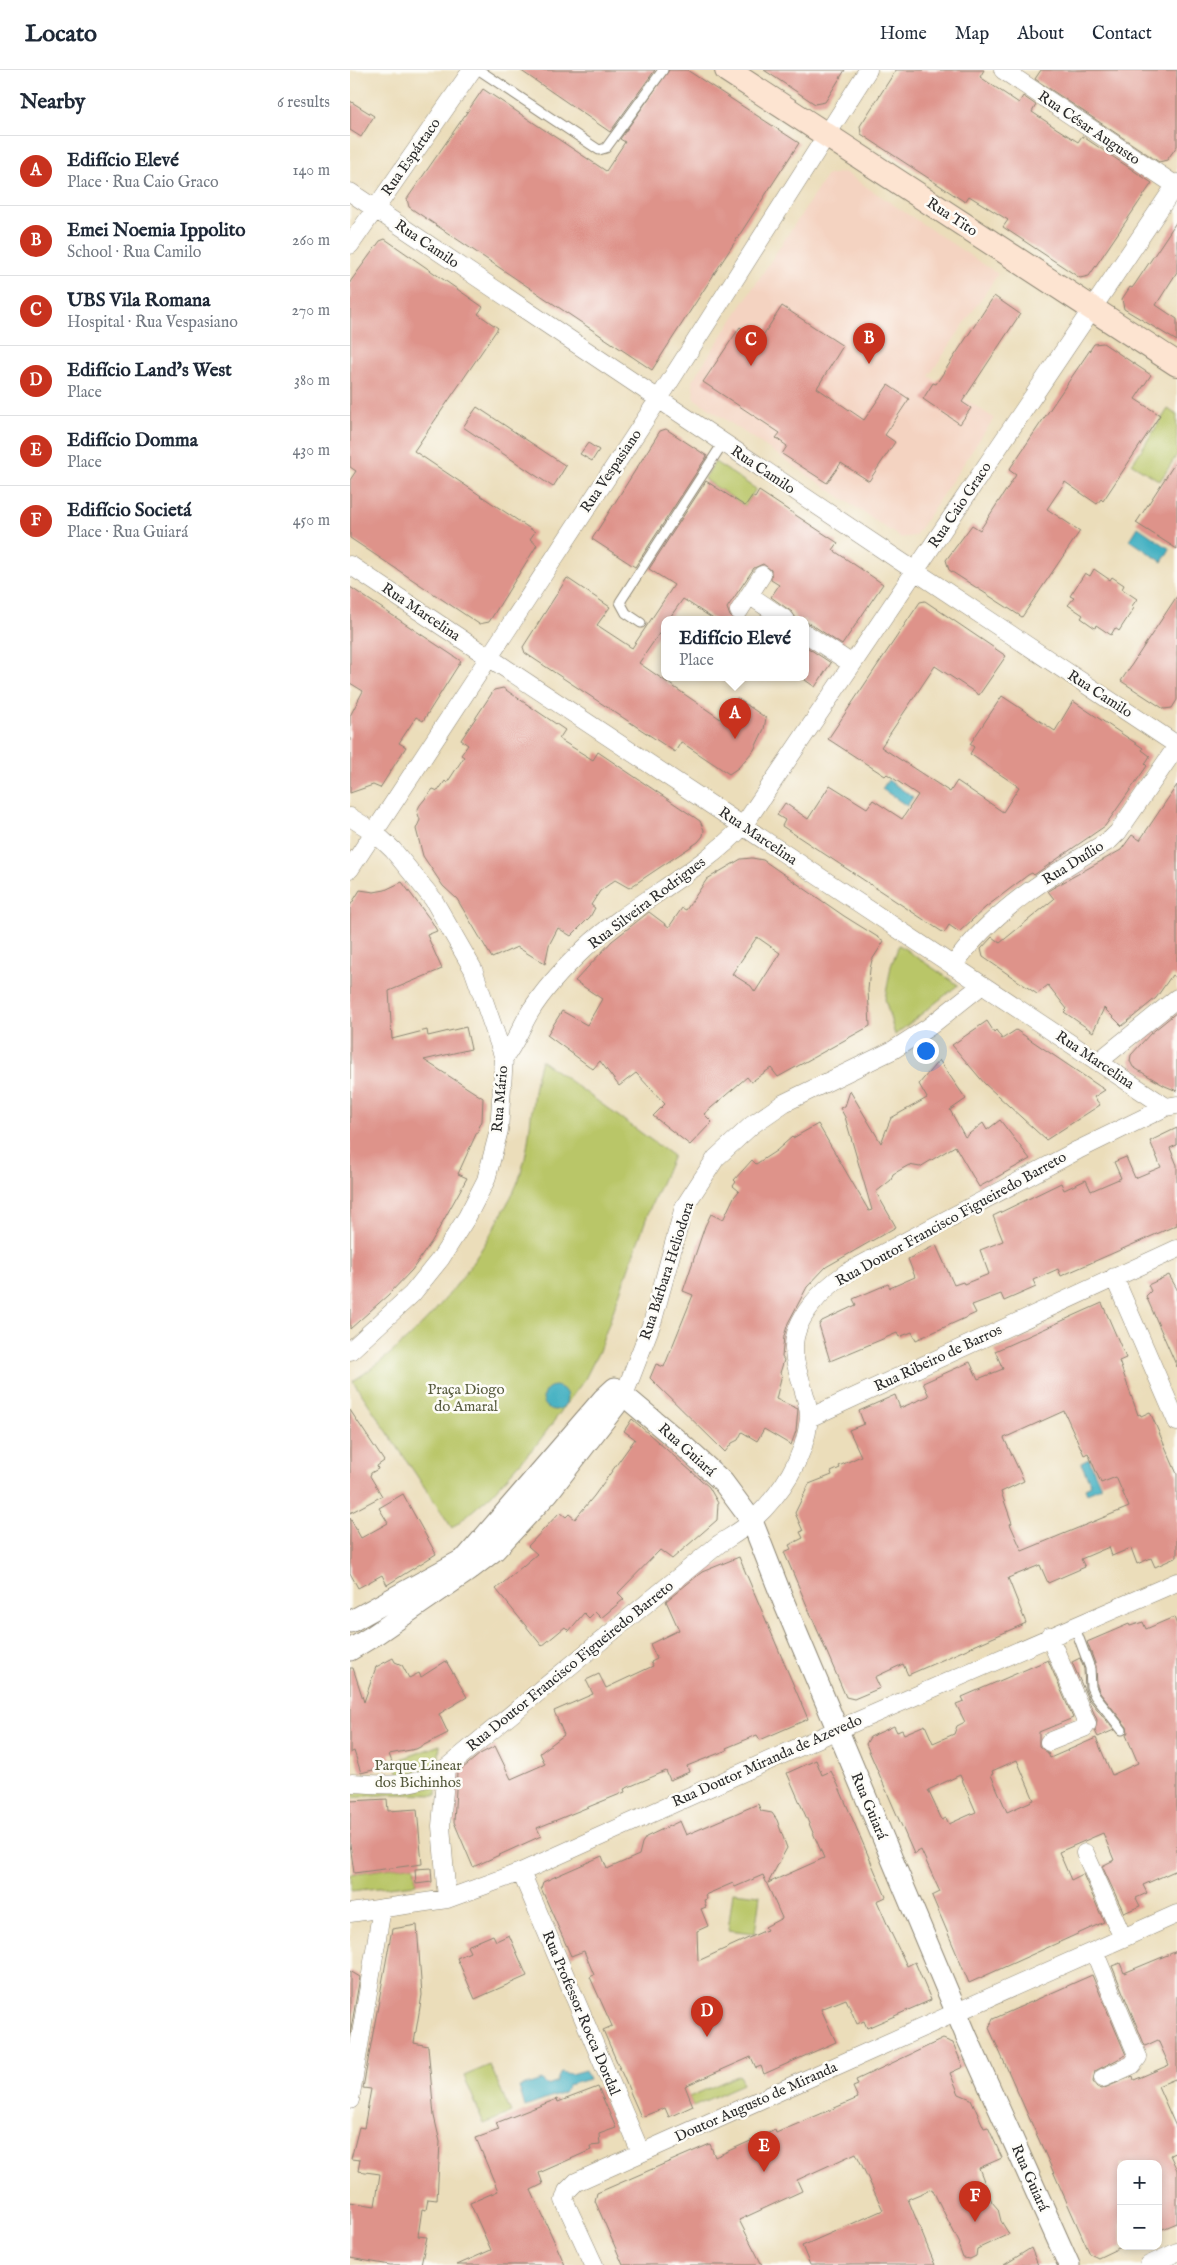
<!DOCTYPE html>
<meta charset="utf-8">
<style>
:root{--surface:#fff;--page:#f6f6f7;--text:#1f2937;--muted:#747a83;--line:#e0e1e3;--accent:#c8321e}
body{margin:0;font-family:"IM FELL English",serif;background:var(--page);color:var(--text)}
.controls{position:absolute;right:15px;bottom:15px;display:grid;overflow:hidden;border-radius:10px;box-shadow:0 2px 8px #0003}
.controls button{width:45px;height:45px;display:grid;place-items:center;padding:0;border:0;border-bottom:1px solid var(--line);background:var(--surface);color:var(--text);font:25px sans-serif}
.you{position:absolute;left:575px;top:980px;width:18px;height:18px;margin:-12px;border:4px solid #fff;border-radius:50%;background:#1a73e8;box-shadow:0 0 0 8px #1a73e833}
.badge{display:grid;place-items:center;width:32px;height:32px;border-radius:50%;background:var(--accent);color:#fff;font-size:16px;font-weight:700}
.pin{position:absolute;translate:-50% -41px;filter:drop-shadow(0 1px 2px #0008)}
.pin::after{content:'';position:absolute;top:26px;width:18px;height:15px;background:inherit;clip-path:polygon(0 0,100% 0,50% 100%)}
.popup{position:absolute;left:311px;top:546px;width:148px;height:65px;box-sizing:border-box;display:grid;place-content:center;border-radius:10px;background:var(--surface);filter:drop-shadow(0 1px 4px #0005);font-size:16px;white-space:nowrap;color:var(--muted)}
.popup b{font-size:19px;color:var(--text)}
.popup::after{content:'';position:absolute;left:50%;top:100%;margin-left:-10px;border:10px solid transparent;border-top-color:var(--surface)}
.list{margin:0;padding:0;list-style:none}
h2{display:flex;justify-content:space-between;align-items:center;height:65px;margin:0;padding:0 20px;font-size:21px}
h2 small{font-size:16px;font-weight:400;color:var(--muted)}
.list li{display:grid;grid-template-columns:32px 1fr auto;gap:15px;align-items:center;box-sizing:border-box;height:70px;padding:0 20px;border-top:1px solid var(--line)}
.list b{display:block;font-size:19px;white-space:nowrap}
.list p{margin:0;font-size:16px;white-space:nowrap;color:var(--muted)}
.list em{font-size:16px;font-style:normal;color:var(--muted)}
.map{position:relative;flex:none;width:827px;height:2195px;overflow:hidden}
header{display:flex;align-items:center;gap:30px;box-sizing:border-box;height:70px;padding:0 25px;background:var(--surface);border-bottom:1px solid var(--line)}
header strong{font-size:24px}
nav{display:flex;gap:28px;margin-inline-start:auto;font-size:18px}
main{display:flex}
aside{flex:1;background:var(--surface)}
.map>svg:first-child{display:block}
</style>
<header>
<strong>Locato</strong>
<nav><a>Home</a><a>Map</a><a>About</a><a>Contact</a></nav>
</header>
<main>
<aside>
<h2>Nearby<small>6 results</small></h2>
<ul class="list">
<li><span class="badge">A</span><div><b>Edifício Elevé</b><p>Place · Rua Caio Graco</p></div><em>140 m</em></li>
<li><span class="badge">B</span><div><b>Emei Noemia Ippolito</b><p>School · Rua Camilo</p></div><em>260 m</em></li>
<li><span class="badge">C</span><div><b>UBS Vila Romana</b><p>Hospital · Rua Vespasiano</p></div><em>270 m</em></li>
<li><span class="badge">D</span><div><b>Edifício Land's West</b><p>Place</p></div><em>380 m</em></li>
<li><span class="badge">E</span><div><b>Edifício Domma</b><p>Place</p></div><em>430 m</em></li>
<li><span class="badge">F</span><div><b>Edifício Societá</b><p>Place · Rua Guiará</p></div><em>450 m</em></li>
</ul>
</aside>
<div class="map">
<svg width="827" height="2195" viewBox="0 0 827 2195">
<rect width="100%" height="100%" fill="#fdfcf7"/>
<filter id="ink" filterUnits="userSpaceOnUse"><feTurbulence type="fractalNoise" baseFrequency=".02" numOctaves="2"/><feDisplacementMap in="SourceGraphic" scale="10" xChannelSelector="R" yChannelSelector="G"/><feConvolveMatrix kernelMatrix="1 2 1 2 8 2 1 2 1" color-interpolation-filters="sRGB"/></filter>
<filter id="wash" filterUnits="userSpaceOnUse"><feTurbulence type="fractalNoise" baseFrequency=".0096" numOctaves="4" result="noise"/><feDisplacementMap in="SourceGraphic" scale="20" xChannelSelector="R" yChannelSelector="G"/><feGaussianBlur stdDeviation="1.12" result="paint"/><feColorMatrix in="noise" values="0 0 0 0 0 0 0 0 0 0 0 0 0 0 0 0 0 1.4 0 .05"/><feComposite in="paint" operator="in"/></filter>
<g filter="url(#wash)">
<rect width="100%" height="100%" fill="#ebddba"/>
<path fill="#f4d3c1" d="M494,102L648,204L579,306L644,348L565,466L551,468L345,329L342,311L477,105Z"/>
<path fill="#b9c668" stroke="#72784a" d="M818,339L827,345V385L810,411L782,394Z
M365,392L406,419L395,436L354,409Z
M549,875L608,915L545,965L535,929L541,896Z
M191,990L323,1086L300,1138L249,1281L235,1309L187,1374L141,1425L102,1458L3,1311C65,1271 113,1215 148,1151C156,1135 166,1120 171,1103C183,1066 179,1027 191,990Z
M90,1675L86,1725L43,1724L0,1728V1707L29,1705L49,1707L46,1691Z
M64,1795L66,1814L0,1821V1804Z
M383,1822L410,1825L405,1863L378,1860Z
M140,1995L161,2043L134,2054L114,2006Z
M389,2005L393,2014L343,2036L339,2027Z"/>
<path fill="#45b1c2" stroke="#386e76" d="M788,457L820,479L812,492L780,470Z
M538,710L563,727L557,736L532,719Z
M193 1328a12 12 0 1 1 24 0a12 12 0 1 1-24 0Z
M739,1389L751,1417L737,1423L735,1418L741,1415L731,1393Z
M235,2000L239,2009L218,2015L214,2023L175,2037L169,2017L192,2010L197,2015L206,2012L211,2002L221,2004Z"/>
<g id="blocks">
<path fill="#de938a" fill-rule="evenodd" d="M170,0H305L260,62Z
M319,0H337L449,73L302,300L59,137L57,129L133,19L256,101L275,72L270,69Z
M414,0H495L475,32L465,34Z
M546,0H634L630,7L669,33L673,26L686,35L682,42L706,58L728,72L732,66L802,113L739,206L730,208L653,157L658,150L619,126L615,132L511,64L510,56Z
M691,0H827V76L817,90L809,92L685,9Z
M0,31L24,46L11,67L0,60Z
M827,151V202L806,235L827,249V271L774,239L772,229L780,217L782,218L785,214Z
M35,169L133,237L128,244L148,258L64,381L185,462L180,469L187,475L139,552L129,554L0,468V410L6,401L0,397V212L30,171Z
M644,226L670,244L612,332L621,338L610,354L573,329L583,313L586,314Z
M432,236L493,276L467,318L514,350L538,315L559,329L535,365L545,372L519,411L491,393L477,413L432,384L437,376L426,368L430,363L353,312L390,257L410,270Z
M753,273L801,305L785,329L810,345L753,431L751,429L747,434L715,412L697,439L730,461L672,547L599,500L596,490L622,455L630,460L666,405L659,400L744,274Z
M127,337L216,396L203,417L113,357Z
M316,359L357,386L285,497L242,469L310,361Z
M238,373L249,380L242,391L230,384Z
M827,390V479L786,453Z
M356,411L395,436L402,426L405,428L409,421L488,473L483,480L533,514L492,575L461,554L455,552V550H447L442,542L421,527L429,515L421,510V500L413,494L404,498L377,538L380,546L384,550H365L333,529L318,550H315V555L289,593L372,650L387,628L416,648L414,659L404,680L388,698L379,704L331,672L325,682L175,583L173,577L217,508L260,537L247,555L282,578L324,515L299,499Z
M744,499L760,510L762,507L774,515L772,519L787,529L782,536L784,538L769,561L765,558L761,565L746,555L745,558L731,548L733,545L718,535L724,528L720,526L735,503L740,506Z
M0,517L111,591L73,651L66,647L49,673L56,677L30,718L23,715L0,723V646L13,621L0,613Z
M827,526V630L822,638L814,639L771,611Z
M575,531L656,586L629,625L585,596L531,677L600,722L607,711L653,742L669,717L620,684L624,677L620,674L652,626L705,661L723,631L793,678L792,680L800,686L795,694L797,696L755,756L684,805L682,803L678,805L636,837L609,862L599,855L594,863L432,756L435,750L427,745L435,733L458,749L480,715L517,738L523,730L552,749L568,725L537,704L535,706L478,669L570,532Z
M455,576L481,593L465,617L455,610Z
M153,618L215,660L209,669L243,690L248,682L350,751L354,760L353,766L348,772L279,818L265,810L250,821L241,835L245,838L240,847L221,866L208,858L199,875L195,894L167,877L142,888L107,829L93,816L73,786L66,759L70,750L67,741L70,735L83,719L88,721L95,711L97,713L114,687L111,685L118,675L111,670L144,620Z
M827,715V908L822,905L806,928L772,956L754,938L743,962L714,942L717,939L698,915L687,924L633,887L631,879L642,867L650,873L704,829L698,821L701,819L771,780L782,765L790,770Z
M402,788L413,790L494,846L534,871L522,890L520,899L518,920L520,956L428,1007L421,998L401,1012L397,1007L354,1044L362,1052L340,1075L303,1046L315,1034L286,1003L269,1016L250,991L243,999L197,965L212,941L237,955L252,929L225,911L262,871L299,842L319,857L332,838L336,840L357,809L391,789ZM407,867L430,883L405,922L401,916L382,904Z
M52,812L82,852L87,861L77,865L92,899L39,921L42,969L77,960L78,966L116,957L121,979L74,990L133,1028L132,1051L108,1104L117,1108L82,1171L62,1200L38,1225L0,1259V836L10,820L24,822L35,820Z
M827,942V1021L815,1016L783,997L780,991L781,985L800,964Z
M637,951L644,962L646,960L652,969L666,960L755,1020L744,1027L750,1035L696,1070L635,1014L602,975Z
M589,990L616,1029L600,1040L615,1067L633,1053L637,1060L650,1050L680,1089L629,1117L605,1076L570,1097L559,1095L543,1104L541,1110L526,1122L546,1157L476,1197L457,1217L438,1253L434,1266L432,1287L434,1290L430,1303L432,1304L426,1329L448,1339L446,1361L441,1375L414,1359L407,1371L392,1362L388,1370L382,1373L375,1382L300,1308L306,1294L314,1297L343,1225L333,1221L355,1156L361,1144L373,1150L384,1127L389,1121L383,1116L386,1112L384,1110L402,1090L406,1094L426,1081L442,1067L443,1068L468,1054L519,1141L522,1140L495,1047L490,1038L495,1036L500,1021L531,1073L541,1048L577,1028L569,1014Z
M827,1058V1075L820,1078L827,1095V1155L711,1206L708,1199L683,1210L686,1217L654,1231L651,1224L622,1235L626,1243L566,1270L562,1262L549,1267L547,1263L480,1291L469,1255L472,1251L506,1235L503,1229L538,1214L540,1218L565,1207L558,1189L586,1175L604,1215L613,1212L614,1214L639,1204L630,1180L653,1171L643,1146L711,1113L714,1120L736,1110L741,1121L771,1108L764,1092L776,1087L785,1108L811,1097L800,1071Z
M819,1205L827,1219V1297L796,1226L801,1221L798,1215Z
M752,1233L776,1288L769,1291L788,1345L790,1344L791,1346L800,1342L827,1404V1487L805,1497L801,1488L787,1494L781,1478L762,1486L759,1477L731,1489L735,1497L698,1513L690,1495L658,1508L676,1553L558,1605L553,1594L525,1607L530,1618L504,1629L496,1627L434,1482L441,1479L439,1475L453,1468L450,1462L453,1461L445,1443L459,1414L482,1405L481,1402L490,1398L489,1396L511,1386L499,1360L514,1354L509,1341L545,1325L550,1338L579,1326L573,1313L620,1292L628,1309L653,1299L645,1281ZM714,1341L734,1385L738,1383L751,1413L766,1407L779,1437L672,1481L660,1454L662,1453L651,1422L674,1411L654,1368Z
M0,1340L34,1391L27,1396L28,1399L21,1403L20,1406L32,1426L0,1443Z
M282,1349L359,1417L368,1433L367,1450L322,1489L310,1480L268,1523L274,1529L251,1548L245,1542L239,1548L234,1543L219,1561L215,1557L192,1576L146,1519L187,1484L178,1476L210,1442L216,1447L219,1444L225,1449L244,1426L285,1369L274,1361Z
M53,1424L86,1484L37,1515L32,1505L8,1518L0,1503V1448L11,1468L38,1453L29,1438Z
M389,1487L458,1649L410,1670L407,1665L376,1678L377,1680L337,1696L339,1702L320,1710L316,1701L274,1719L275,1722L187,1758L191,1766L123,1797L104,1752L107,1703L130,1684L145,1676L161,1709L195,1694L190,1683L214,1665L204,1641L243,1624L236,1610L249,1604L256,1618L303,1596L301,1592L307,1589L300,1574L329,1560L316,1531L352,1502Z
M824,1547L827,1555V1800L793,1815L797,1823L786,1828L790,1836L774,1843L752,1796L764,1790L753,1763L709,1782L721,1810L733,1804L754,1852L619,1913L582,1826L590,1822L571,1780L564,1784L516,1674L520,1667L544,1656L547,1662L552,1660L554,1664L575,1655L583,1673L604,1664L607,1656L615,1652L606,1634L614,1631L612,1627L698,1590L723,1648L689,1662V1676L698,1683L700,1688L746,1668L762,1705L788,1693L776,1665L778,1662L777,1657L750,1623L747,1616L746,1596L737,1572L779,1554L780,1556L793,1552L796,1559ZM667,1690L684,1730L657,1742L641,1705L643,1704L642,1701ZM610,1705L626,1742L599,1754L596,1748L592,1750L578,1720Z
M43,1588L45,1592L52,1595L59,1608L69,1603L71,1607L96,1591L117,1627L89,1644L98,1663L66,1679L39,1684L43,1695L11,1703L4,1681L0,1683V1598H3L14,1632L26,1597Z
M730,1588L734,1599L735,1619L739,1629L764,1660L748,1667L745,1661L747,1650L722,1592Z
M466,1690L472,1705L481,1701L488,1715L536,1827L527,1831L542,1865L557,1896L565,1892L581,1930L517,1958L514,1951L507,1954L496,1929L471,1939L486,1972L414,2004L411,1996L406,1998L401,1987L335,2016L343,2036L319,2047L315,2038L291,2047L253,1960L262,1956L240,1907L244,1905L234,1881L221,1886L191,1818L193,1812L252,1786L257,1799L289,1785L292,1773L296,1767L330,1751L336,1765L408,1734L411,1741L422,1743L427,1750L437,1778L418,1813L474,1788L437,1703ZM413,1805L432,1848L415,1857L417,1860L414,1861L348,1891L347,1861L358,1856L351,1839L356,1837L354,1830L357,1829L355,1825L383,1813L385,1817Z
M37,1729L38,1741L67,1739L72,1794L4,1803L0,1774V1731Z
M81,1798L82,1812L66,1814L65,1799Z
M67,1855L72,1925L64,1973L78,1976L84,2046L90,2072L87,2130L78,2129L76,2140L72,2139L68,2166L77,2167L71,2195H40L0,2188V2132L25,2136L30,2104L8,2101L10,2090L1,2089L9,2057L14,2058L21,2019L13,2018L42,1859Z
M143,1865L146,1871L159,1865L177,1906L125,1929L107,1888L120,1882L117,1876Z
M827,1881V2012L825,2009L808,2016L827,2059V2082L820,2085L827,2100V2153L808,2161V2094H771V2177L748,2188L740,2184L639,1958L643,1949L742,1905L776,1985L745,2001L743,2012L747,2017L752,2019L783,2006L784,2010L819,1995L808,1970L795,1976L762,1896L770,1893L774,1903Z
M0,1901L10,1907L0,1965Z
M593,1969L603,1973L613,1997L600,2003L609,2024L621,2029L634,2058L638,2057L652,2088L629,2098L642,2132L648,2139L651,2151L659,2164L627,2179L626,2186L620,2189L613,2188L609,2177L610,2174L582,2119L558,2129L585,2195H460L452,2176L533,2140L506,2083L447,2110L452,2121L389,2150L412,2195H273L245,2131L247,2123L360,2074L365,2087L425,2060L426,2063L508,2028L503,2017L508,2015L506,2010Z
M248,2017L266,2058L249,2064L250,2075L240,2076L241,2080L189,2103L193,2114L181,2120L215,2195H107L141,2180L120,2133L148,2121L126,2068L149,2060L146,2053L207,2029L208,2032Z
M681,2178L688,2195H654Z"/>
</g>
</g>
<g filter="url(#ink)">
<use href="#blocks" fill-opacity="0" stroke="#8b8472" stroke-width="1"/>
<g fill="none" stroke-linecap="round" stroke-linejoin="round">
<g stroke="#8b8472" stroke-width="11">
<path id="service" d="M129,0L249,80L256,78L313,0
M291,553L276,543L270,532L373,373
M724,1555L740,1598L741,1617L745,1626L772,1660"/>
</g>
<g stroke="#8b8472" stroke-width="19">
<path id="minor" d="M653,0L825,115
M0,122L550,491L827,675
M0,175L122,0
M0,495L816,1037
M399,525L436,550
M389,541L412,505
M455,563L502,594
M0,747L24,762L43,780L83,829L123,899L154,988L149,1060L136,1110L117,1147L91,1188L62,1224L0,1281
M0,799L308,330L518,0
M603,896C643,839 701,805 760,770L768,762L827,676
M154,988C165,974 171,957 180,942C194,919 215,897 234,879C283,832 347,805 393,756L827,113
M748,992L827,928
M764,1207L827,1352
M274,1325L303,1250L334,1137L366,1088L402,1055L434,1033L543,980L579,957L632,915
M459,1348L827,1179
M699,1566L737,1654L734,1658L699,1672
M2,1713C38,1715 63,1719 96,1698
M735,1783L773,1868
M171,1802L291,2083
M97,1829L91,1756L96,1698L369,1474C380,1467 393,1460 403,1450C431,1424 455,1388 459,1349C460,1337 453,1320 450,1308C447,1299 444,1288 444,1279C443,1248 473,1219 496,1203L728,1080L816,1037L827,1035
M0,1843L97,1829L171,1802L487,1660L827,1512
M744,1881L788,1987L782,1995L753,2008
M0,2030L32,1838
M244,2195L214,2130L217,2121L226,2112L827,1844
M799,2195L827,2182"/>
</g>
<g stroke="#8b8472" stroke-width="23">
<path id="tertiary" d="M0,1552L116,1488L253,1329L265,1318L327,1370L373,1412L402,1451L435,1535L616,1965L719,2195
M0,1580L23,1566L119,1500L145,1480L198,1423L266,1335"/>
</g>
<g stroke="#8b8472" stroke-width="26">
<path id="secondary" d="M377,0L827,294"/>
</g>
<use href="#service" stroke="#fff" stroke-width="9"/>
<use href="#minor" stroke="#fff" stroke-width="18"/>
<use href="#tertiary" stroke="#fff" stroke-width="21"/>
<use href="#secondary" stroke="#fde4d1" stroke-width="24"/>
</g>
</g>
<g text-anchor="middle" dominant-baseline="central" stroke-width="5" stroke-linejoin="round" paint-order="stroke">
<g font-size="15" fill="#2b2b2b" stroke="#fdfcf7">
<text transform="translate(739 58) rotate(34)">Rua César Augusto</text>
<text transform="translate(61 87) rotate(-55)">Rua Espártaco</text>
<text transform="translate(602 147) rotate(33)">Rua Tito</text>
<text transform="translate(77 174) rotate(34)">Rua Camilo</text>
<text transform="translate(413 400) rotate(34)">Rua Camilo</text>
<text transform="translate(261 401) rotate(-56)">Rua Vespasiano</text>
<text transform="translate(610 435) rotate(-56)">Rua Caio Graco</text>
<text transform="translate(71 542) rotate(34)">Rua Marcelina</text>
<text transform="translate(750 624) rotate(33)">Rua Camilo</text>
<text transform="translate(408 766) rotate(34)">Rua Marcelina</text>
<text transform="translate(723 793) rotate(-32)">Rua Duílio</text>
<text transform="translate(297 833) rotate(-37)">Rua Silveira Rodrigues</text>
<text transform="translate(745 990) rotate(34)">Rua Marcelina</text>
<text transform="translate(150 1029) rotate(-85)">Rua Mário</text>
<text transform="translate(601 1149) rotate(-29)">Rua Doutor Francisco Figueiredo Barreto</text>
<text transform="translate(317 1201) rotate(-72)">Rua Bárbara Heliodora</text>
<text transform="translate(588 1288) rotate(-25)">Rua Ribeiro de Barros</text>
<text transform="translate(337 1380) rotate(42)">Rua Guiará</text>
<text transform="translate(220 1596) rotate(-39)">Rua Doutor Francisco Figueiredo Barreto</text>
<text transform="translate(417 1691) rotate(-24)">Rua Doutor Miranda de Azevedo</text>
<text transform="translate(519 1736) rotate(67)">Rua Guiará</text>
<text transform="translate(231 1943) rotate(67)">Rua Professor Rocca Dordal</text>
<text transform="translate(406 2032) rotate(-24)">Doutor Augusto de Miranda</text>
<text transform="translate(680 2108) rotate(66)">Rua Guiará</text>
</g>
<g font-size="15" fill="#565a3d" stroke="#fdfcf7">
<text x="116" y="1319">Praça Diogo<tspan x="116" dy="17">do Amaral</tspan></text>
<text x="68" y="1695">Parque Linear<tspan x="68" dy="17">dos Bichinhos</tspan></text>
</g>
</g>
</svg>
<div class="controls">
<button>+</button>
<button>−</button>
</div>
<div class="you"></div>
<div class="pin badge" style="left:385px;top:669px">A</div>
<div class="popup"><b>Edifício Elevé</b>Place</div>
<div class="pin badge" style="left:519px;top:294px">B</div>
<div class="pin badge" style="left:401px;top:296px">C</div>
<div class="pin badge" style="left:357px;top:1967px">D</div>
<div class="pin badge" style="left:414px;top:2102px">E</div>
<div class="pin badge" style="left:625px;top:2152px">F</div>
</div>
</main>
